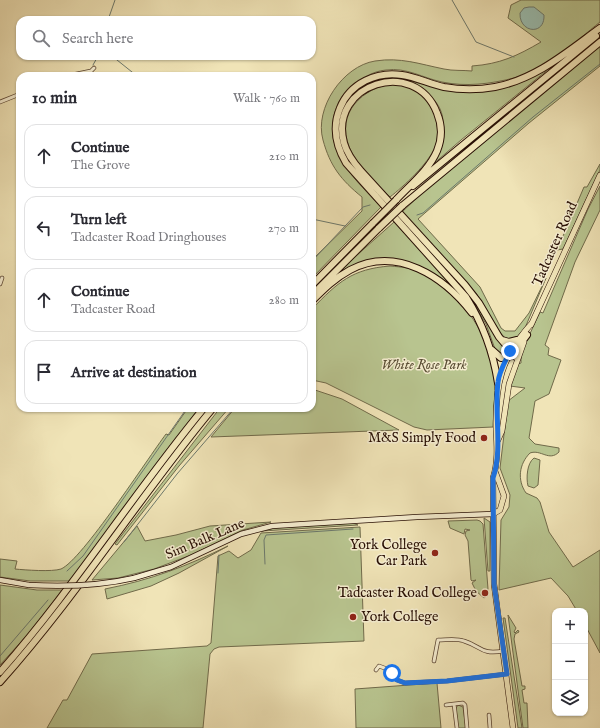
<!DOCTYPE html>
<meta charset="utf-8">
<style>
:root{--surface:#fff;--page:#f2f2f3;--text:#2b2b33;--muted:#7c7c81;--line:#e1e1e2}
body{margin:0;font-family:"IM FELL English",serif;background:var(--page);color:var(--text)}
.controls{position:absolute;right:12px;bottom:12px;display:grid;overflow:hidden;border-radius:8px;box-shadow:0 1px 3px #0004}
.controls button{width:36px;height:36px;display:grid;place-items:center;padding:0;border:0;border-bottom:1px solid var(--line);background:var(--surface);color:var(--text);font:20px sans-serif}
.stop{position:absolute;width:12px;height:12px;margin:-9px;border:3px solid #1a73e8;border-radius:50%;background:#fff}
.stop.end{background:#1a73e8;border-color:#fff;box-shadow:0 1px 4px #0008}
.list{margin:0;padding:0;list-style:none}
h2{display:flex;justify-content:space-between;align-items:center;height:52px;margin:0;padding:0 16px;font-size:17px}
h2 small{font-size:13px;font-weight:400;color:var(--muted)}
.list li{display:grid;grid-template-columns:26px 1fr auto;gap:12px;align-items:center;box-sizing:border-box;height:64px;margin:0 8px 8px;padding:0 8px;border:1px solid var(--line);border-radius:12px}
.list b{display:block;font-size:15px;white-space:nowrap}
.list p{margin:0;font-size:13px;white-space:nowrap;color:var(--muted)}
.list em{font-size:13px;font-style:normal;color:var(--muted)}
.icon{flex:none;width:22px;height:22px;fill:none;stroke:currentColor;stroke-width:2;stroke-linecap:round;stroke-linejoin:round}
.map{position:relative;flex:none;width:600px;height:728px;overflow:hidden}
.search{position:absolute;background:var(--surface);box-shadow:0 1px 3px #0004;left:16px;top:16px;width:300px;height:44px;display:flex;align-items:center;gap:10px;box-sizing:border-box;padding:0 14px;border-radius:12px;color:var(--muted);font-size:15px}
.panel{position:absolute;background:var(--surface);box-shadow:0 1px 3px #0004;left:16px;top:72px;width:300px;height:340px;border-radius:12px}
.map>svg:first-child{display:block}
</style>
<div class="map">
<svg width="600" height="728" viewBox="0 0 600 728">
<rect width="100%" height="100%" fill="#f0e4b7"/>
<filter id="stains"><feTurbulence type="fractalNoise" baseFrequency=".005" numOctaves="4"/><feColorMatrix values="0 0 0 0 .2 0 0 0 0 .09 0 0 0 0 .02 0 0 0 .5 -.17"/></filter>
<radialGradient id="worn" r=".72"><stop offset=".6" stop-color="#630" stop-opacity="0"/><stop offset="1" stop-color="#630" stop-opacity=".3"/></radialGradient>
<path fill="#b8c48f" stroke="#706a4a" d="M521,0H600V22C575,42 546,70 514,78C490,84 466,87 442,82C423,78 406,67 386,70C372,71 359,80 349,89C341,96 337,105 334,115C325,154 357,181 381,207L312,278V260L362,211V197C341,180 330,166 323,140C314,108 343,66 375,61C401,57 419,64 444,69C453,71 463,70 472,71V66C500,64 517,56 541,42L508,18L511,5Z
M600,46V66L529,123L418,219L480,287L501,328L505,331H515L529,313L546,278L525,328L515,339H506L497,329L476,293L402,212L421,194Z
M550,68L461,140L431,166C434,154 442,136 443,124C444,102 423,88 407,80L447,90L498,89L517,84Z
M390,84C399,85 409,86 417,91C433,103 443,128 435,147C428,164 404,186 390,197C377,184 361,170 352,153C334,119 356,91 390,84Z
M600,164V170L563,249L557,250L584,187H587Z
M600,186V210L575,262L545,345L549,348L548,355L561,360L549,394L535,401L529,438L535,444L559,448V452C549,462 541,449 530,453C519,464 517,480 526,493L537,498L540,502L549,532L573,567L600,550V653L585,625V611H577L568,596L551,578L499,590L501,520L509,507L510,495L500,468L508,401L525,388L510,386L518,364L521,363V353L540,312L543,313L588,209Z
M394,222L452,283L450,285L416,265L378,261L327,282Z
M390,266C401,267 414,268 423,273C457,290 488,331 493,369C496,388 494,407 493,427L427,430L414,427L326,383L312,380V309C338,282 352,269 390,266Z
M470,297L508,351L505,355L500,354L495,349L486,324Z
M312,389L342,399L399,430L211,437L235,408H312Z
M188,408H199L70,581H30L0,577V559L17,561L15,569C25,570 52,572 61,569C82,560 148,458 166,434L169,435Z
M220,408H229L179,466L117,545L115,544Z
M534,458L540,460L538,485L534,488L528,486C526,478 527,463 534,458Z
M484,518L490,522V571H488Z
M477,520L480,521L483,524L488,589L487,591H482L483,594L488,595L484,598L476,591L472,583L476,580L472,581L471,580L468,541L465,535L466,531L470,530L465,529L464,534L450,528L448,521Z
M271,522L243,530L191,555L154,569L118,578L92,580L137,526L145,541L176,535L210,526Z
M353,523L358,525L262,531L275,528Z
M360,527L364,641L219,647L214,649L210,654L203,728H47L63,700H67L92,654L207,646L211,643L218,556L229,551L238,558L251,550L261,533Z
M228,546L179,573L151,586L107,599L105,589C151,580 187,566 228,546Z
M0,585L37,590H62L30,632L0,665Z
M508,615L516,628L514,632L515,633L518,630L519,632L515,634L514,639L522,686H525V689L522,690L524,703H527L528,728H523Z
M503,618H505L522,728H518Z
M437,683L441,728H356L355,689Z
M458,705L463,707L466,728H458L456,708Z"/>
<path fill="#9abeb1" stroke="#6c786c" d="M529,7H534L544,15C545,36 519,33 520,13L524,8Z"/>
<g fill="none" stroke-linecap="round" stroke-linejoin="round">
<path stroke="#6c786c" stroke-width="1" d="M452,0L476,42L514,57
M108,20L115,0
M112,56L137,76
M93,65L98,56
M417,215L423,213L533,117L600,64
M312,219L345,226
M312,261L363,207L370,205
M124,542L177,474L234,408
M265,564L264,540L266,535L353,529
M67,571L83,556L187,408
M218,573L219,555
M0,656L48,600"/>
<g stroke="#5a4431" stroke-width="4.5">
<path id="street" d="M67,76L91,71L94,68
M0,102L20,94
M0,284L2,278
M434,661L438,640C446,640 456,638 464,641C483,647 480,655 504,651
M376,670L379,666L387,669L397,680L405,683L447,681L507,674
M446,705L454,704
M489,715L490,728
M457,728L454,704L463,703L465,705L467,728"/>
</g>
<g stroke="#280f04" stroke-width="6">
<path id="secondary" d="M134,578L171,567L241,534L272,526L417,517L493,514
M0,580L29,585"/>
</g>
<g stroke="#280f04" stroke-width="6">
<path id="primary" d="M531,325L600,175
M498,440L502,431L509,384L524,342
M493,514L500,510L504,496L495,471
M513,728L494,584L493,478C498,463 497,446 496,430C495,385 501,357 532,323"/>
</g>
<g stroke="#280f04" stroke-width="8">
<path id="highway" d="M413,186L596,36
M396,200C410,185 429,170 437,151C442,139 442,125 437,113C415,56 328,84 344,143C347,154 354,163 361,171L465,285L479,303L499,337L517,358
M402,206L600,42
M312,285L373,223
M312,295L379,228
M312,301C324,289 335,278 350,270C397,245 444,277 472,313
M502,340L509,342L517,340
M492,350L501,358L511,356L527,335
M498,383C493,351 483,324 466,297L346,163C336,146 332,127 340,108C350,83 377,71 402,75C416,77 430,84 444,87C461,90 478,90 495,87C536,79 567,52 600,28
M0,672C74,588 133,494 204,408
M0,682C78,595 139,497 213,408"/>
</g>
<use href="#street" stroke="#f5edd0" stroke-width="3"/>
<use href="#secondary" stroke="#f5edd0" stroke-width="4.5"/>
<use href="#primary" stroke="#f0e4b7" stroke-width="5"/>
<use href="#highway" stroke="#f0e4b7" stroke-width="6"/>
<g stroke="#280f04" stroke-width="6" stroke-linecap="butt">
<path id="secondary-bridge" d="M29,585C65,587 99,586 134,578"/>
</g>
<g stroke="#280f04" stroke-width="8" stroke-linecap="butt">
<path id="highway-bridge" d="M373,223L396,200
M379,228L402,206"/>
</g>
<use href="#secondary-bridge" stroke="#f5edd0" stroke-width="4.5"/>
<use href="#highway-bridge" stroke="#f0e4b7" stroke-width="6"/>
</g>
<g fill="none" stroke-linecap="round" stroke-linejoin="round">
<path stroke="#1a73e8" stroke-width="5" d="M392,673L397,680L405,683L447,681L507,674L494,584L493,478C503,449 494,413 498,382C499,372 506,360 510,351"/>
</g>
<g fill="#8f2418" stroke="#f5edd0" stroke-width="1.5">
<circle cx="484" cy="438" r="4"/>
<circle cx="435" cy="553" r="4"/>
<circle cx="485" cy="593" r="4"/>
<circle cx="353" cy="617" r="4"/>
</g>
<g text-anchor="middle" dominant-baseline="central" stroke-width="3" stroke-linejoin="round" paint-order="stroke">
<g font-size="14" fill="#280f04" stroke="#f5edd0">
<text transform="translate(555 244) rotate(-66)">Tadcaster Road</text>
<text transform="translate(205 539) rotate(-23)">Sim Balk Lane</text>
</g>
<g font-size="14" font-style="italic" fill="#5a4e35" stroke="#f5edd0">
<text x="424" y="365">White Rose Park</text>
</g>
<g font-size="14" fill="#280f04" stroke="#f5edd0" text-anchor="end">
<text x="476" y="438">M&amp;S Simply Food</text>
<text x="427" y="545">York College<tspan x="427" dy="16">Car Park</tspan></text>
<text x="477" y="593">Tadcaster Road College</text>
<text x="361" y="617" text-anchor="start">York College</text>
</g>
</g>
<rect width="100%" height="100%" filter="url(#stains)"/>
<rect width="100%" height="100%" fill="url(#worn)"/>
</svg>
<div class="controls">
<button>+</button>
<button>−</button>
<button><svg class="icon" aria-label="layers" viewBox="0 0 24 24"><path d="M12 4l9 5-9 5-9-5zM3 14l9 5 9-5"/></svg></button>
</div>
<div class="stop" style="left:392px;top:673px"></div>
<div class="stop end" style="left:510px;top:351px"></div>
<div class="search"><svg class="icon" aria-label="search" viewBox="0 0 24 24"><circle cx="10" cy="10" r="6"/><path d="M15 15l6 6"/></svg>Search here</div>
<section class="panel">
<h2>10 min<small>Walk · 760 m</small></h2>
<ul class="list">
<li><svg class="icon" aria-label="ahead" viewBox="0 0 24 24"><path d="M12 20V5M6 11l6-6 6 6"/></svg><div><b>Continue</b><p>The Grove</p></div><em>210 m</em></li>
<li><svg class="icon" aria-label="left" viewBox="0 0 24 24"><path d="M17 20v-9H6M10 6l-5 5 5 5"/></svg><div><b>Turn left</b><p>Tadcaster Road Dringhouses</p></div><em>270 m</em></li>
<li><svg class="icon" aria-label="ahead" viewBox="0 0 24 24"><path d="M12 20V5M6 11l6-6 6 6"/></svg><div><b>Continue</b><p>Tadcaster Road</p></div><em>280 m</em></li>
<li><svg class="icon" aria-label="arrive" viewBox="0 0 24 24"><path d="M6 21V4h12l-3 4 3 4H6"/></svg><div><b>Arrive at destination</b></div></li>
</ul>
</section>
</div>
